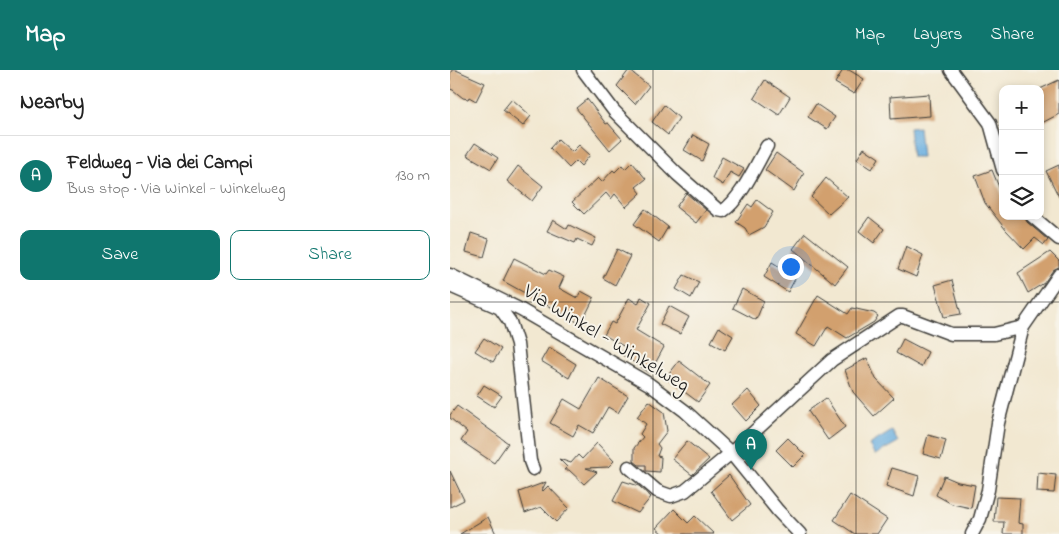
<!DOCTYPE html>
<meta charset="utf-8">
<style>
:root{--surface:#fff;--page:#f2f2f2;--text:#222;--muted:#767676;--line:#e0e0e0;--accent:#0f766e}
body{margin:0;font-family:"Indie Flower",sans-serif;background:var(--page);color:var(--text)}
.controls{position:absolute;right:15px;top:15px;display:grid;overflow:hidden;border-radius:10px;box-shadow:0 2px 8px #0003}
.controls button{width:45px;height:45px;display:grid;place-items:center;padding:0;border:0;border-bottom:1px solid var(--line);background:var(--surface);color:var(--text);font:25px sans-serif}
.you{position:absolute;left:340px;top:196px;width:18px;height:18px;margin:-12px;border:4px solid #fff;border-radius:50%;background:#1a73e8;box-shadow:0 0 0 8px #1a73e833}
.badge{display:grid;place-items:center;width:32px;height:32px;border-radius:50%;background:var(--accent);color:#fff;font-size:16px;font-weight:700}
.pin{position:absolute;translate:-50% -41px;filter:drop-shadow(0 1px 2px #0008)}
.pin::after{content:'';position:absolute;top:26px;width:18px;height:15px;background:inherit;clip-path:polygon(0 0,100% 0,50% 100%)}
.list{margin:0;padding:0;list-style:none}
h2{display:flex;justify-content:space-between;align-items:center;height:65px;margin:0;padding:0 20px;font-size:21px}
h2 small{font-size:16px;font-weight:400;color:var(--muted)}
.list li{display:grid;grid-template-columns:32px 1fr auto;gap:15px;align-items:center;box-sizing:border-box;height:80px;padding:0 20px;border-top:1px solid var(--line)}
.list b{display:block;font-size:19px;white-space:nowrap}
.list p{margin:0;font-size:16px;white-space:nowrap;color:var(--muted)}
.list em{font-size:16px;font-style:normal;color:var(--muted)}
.actions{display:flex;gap:10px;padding:15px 20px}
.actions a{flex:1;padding:11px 0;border:1px solid var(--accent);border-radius:10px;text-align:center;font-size:18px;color:var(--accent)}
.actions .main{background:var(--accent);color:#fff}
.icon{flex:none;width:28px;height:28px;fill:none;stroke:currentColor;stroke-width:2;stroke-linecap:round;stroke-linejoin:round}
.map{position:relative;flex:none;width:609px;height:464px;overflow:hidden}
header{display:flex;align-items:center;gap:30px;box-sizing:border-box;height:70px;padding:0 25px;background:var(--accent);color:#fff}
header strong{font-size:24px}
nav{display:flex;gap:28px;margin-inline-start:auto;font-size:18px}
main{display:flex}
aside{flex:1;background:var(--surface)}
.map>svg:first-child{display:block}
</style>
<header>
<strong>Map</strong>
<nav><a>Map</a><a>Layers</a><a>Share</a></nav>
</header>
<main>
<aside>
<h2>Nearby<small></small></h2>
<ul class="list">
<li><span class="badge">A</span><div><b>Feldweg - Via dei Campi</b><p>Bus stop · Via Winkel - Winkelweg</p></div><em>130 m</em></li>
</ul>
<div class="actions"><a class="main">Save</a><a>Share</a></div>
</aside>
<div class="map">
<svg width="609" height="464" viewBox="0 0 609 464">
<rect width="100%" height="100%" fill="#f7f3e8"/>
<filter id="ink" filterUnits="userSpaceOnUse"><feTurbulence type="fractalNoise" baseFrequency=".02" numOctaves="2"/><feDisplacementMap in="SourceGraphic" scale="10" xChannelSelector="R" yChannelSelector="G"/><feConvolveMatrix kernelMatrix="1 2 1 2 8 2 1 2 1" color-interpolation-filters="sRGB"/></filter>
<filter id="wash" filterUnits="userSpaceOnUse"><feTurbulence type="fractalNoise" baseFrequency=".0096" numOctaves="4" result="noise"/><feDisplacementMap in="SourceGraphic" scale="20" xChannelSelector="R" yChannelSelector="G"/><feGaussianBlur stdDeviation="1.12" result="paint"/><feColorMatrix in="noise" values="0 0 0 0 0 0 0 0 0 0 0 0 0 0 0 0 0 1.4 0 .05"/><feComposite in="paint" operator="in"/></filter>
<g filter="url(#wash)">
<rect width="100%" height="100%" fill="#f2e8d1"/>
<path fill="#6aafe0" stroke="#43667e" d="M469,57L472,87H462L459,58Z
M442,361L448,372L425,385L419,375Z"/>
<g id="blocks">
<path fill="#d2a06e" d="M2,0H6L35,13L26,31L19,27L18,29L13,28L3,20L0,19V4Z
M179,0L199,16L185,34L167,16Z
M393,0H399L414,9L404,24L385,13Z
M315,10L340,27L329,45L304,28Z
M609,10V44L590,54V19Z
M479,24L480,46L441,49L440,27Z
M62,29L81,46L73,56L53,40Z
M137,29L156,54L158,53L172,69L160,80L126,38Z
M366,34L385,47L377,59L358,47Z
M214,35L229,48L218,65L202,52Z
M243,65L259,74L252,91L234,80Z
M108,69L122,82L129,75L140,85L131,96L126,91L119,98L100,78Z
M25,73L48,88L41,99L17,85Z
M414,78L429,88L422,99L407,89Z
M326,83L354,103L344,121L315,100Z
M272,87L294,99L289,107L280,102L273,115L262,108Z
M182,92L196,109L186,117L191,123L176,137L165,124L161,129L156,123L134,144L122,132L148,108L152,112L163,100L165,102L172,95L175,99Z
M609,95V127L596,101Z
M68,96L93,116L82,131L57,111Z
M542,100L553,127V146H574L577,152L598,170L594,175L585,168L574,179L556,160L535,133L525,106Z
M376,108L398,127L379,144L361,127Z
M236,123L256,140L246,153L226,137Z
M307,130L323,142L314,157L299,165L295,158L286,152L298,134L302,137Z
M195,139L218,157L209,172L184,154Z
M419,147L434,159L424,173L409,161Z
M103,150L117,159L119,155L146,168L142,176L127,169L125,173L97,161Z
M21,163L39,169L34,187L16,182Z
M355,163L398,197L385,214L343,179Z
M456,176L473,185L466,207L448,199Z
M167,179L180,186L165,215L153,208Z
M600,182L609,191V197L603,200L594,213L578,223L568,203Z
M64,188L96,204L99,200L114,207L109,218L127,228L131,221L144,228L131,254L53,211Z
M322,192L346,207L338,222L314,207Z
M234,205L249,212L241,228L226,219Z
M502,210L511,244L494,247L485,215Z
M292,219L314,231L306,250L283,238Z
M368,225L398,244L402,238L424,243L428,246L424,252L397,268L378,256L366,276L346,264Z
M191,227L201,233L186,260L214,277L200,303L171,284L175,277L154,265L161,252L165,254L179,228L188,234Z
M219,236L239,247L230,264L210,254Z
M269,257L283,266L275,280L261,272Z
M34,268L51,279L43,292L25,281Z
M453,269L478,282L471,297L446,283Z
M99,277L126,294L119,308L91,291Z
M417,288L426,309L444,328L424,346L403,322L395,300Z
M229,291L260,315L248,332L216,308Z
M149,308L178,326L168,343L158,337L143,363L129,355L123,366L100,353L114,329L131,339Z
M34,315L52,326L44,337L27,326Z
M298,320L311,336L296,351L282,335Z
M376,328L395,357L378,370L358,341Z
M199,331L214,342L217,361L207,374L210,378L207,386L211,387L210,402L196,401V395H189L184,391V378L193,367L190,364L196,354L187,347Z
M7,336L58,373L44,393L11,371L17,362L0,348V345Z
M478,365L496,370L491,389L473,384Z
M338,368L355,385L343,397L326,380Z
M237,371L259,389L242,405L222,389Z
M147,373L164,391L158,397L136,398L147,402L134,414L119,400H114L117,397L109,389L121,393L128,385L132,389Z
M442,398L469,406L464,426L436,416Z
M0,401L14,430L0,437Z
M588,403L606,405L604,423L587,422Z
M279,405L300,435L282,450L261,421Z
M494,406L508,412L525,415L521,438L502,434L486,425Z
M173,411L189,416L201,427L188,443L163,431Z
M96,412L92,420L93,421L98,416L119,438L106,452L91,437L75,443L69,422Z
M400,425L437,449L427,464H405L384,450Z
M546,427L570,428L568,453L573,454V464H553L554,452H544Z
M224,439L238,453L245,446L264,464H213L206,458Z
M38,447L46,464H10Z"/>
</g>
</g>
<g filter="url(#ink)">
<use href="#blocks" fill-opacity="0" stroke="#3c3b37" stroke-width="1"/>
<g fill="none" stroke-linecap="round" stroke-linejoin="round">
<g stroke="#3c3b37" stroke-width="15">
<path id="minor" d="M133,0L164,41L227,104L268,140L273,141C291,129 306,95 317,76
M501,0L540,53L553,100
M582,146L609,169
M0,205L71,240L199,314L235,341L281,383L328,441L350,464
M0,216L50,238L60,252L67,274L80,391L83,399
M179,397L207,421L221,426L235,421L281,383L382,290L449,246H453L501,264H544L573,257
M522,464L530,449L538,420L548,353L573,257L609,205"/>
</g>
<use href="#minor" stroke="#fff" stroke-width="12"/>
</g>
</g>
<path fill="none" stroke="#1c1c1c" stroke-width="1" stroke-opacity="0.55" d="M203,0V464M406,0V464M0,232H609"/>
<g text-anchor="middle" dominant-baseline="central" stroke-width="4" stroke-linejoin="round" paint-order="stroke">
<g font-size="21" fill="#1c1c1c" stroke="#f7f3e8">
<text transform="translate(156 269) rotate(31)">Via Winkel - Winkelweg</text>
</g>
</g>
</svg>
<div class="controls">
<button>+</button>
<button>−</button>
<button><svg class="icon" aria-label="layers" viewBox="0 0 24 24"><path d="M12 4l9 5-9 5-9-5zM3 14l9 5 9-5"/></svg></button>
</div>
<div class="you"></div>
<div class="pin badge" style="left:301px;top:400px">A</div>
</div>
</main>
